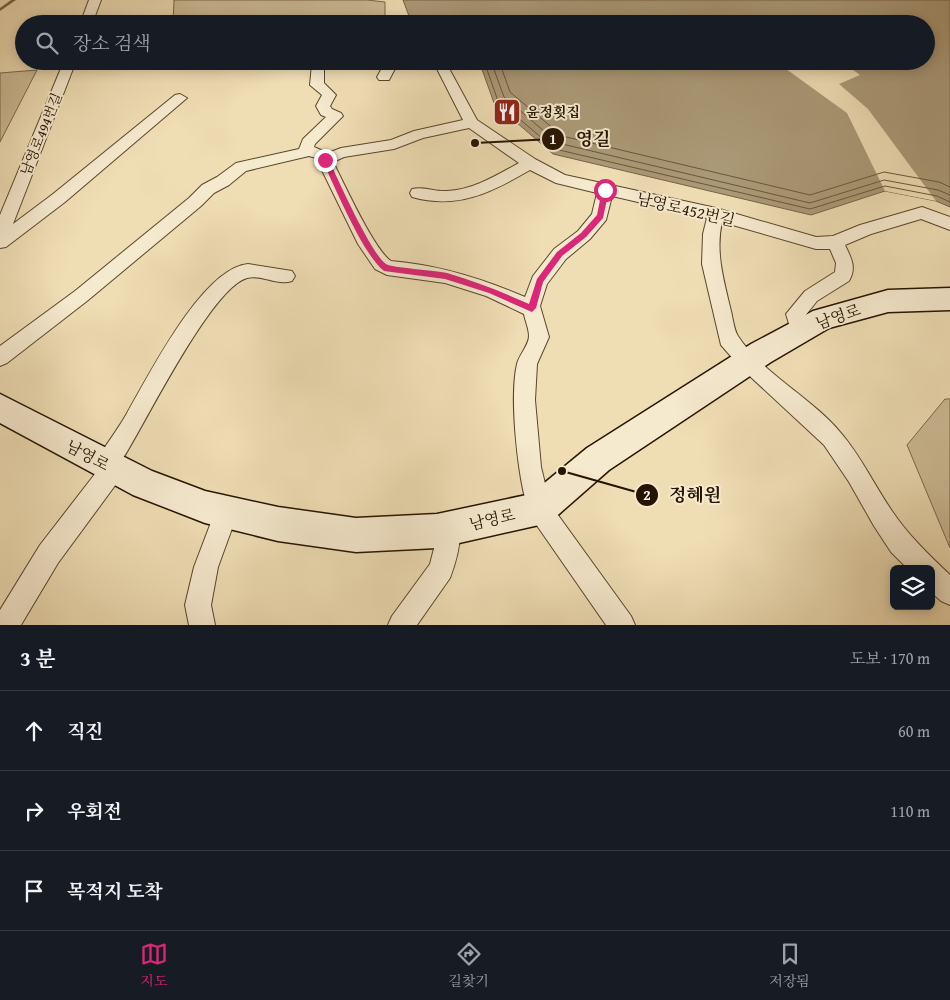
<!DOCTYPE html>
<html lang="ko">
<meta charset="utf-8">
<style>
:root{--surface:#171b24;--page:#242831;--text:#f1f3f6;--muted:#9ea1a6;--line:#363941;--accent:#db2777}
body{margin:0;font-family:"Gentium Book Plus","Noto Serif KR",serif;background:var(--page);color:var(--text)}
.controls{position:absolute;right:15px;bottom:15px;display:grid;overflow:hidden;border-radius:8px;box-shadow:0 2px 12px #0003}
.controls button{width:45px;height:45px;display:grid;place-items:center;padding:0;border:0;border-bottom:1px solid var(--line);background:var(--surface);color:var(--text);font:25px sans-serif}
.stop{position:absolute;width:15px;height:15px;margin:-11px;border:4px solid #db2777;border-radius:50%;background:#fff}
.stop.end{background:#db2777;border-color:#fff;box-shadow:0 1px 5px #0008}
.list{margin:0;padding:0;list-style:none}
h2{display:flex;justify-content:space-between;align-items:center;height:65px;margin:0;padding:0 20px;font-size:21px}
h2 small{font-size:16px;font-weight:400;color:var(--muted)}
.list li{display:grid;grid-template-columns:32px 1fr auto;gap:15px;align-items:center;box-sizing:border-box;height:80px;padding:0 20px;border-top:1px solid var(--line)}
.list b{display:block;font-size:19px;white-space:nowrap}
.list em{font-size:16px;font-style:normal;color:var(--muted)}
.icon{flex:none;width:28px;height:28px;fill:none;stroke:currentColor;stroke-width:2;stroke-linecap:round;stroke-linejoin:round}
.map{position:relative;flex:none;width:950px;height:625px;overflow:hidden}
.search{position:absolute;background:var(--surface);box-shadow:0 2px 12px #0003;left:15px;right:15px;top:15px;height:55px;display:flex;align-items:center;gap:12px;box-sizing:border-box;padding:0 18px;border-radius:28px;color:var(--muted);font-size:19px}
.sheet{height:305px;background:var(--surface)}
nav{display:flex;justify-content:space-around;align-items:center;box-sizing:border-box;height:70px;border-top:1px solid var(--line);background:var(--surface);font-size:14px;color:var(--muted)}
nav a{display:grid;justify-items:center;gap:2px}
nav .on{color:var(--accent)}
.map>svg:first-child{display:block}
</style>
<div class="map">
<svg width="950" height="625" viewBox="0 0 950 625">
<rect width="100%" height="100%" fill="#efddb4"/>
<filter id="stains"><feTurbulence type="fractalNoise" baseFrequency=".004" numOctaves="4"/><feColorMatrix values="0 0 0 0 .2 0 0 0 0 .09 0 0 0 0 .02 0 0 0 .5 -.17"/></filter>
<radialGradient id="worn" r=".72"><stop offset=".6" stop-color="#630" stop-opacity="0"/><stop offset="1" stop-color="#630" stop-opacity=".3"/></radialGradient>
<path fill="#cdbb95" stroke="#79684a" d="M174,0H367L385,2V24H173Z
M37,70L0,142V73Z
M945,399H950V548L907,445Z"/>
<path fill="#a97" stroke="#756447" d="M403,0H950V207L936,201L885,191L811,215L553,154L494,103L479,61H926V24H412Z"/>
<path fill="#efddb4" d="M775,61H841L860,75L839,84L868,109L936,201L885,191L847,113Z"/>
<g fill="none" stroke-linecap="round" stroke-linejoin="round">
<path stroke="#68563c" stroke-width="1" d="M484,61L498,101L555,149L810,209L885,186L937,196L950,202
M491,61L504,97L558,143L810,203L884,180L938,190L950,195
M499,61L510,92L562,136L810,195L884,172L939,182L950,187"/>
<path fill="#756447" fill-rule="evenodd" d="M11,0H16L0,11V8Z"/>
<g stroke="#58462d" stroke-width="2">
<path id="street" d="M89,0H101L92,24H80Z
M64,61H76L13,224L53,194L175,95L180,94L187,98L65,202L6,247L0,248V215Z
M314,61H323L324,64V83L336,95L330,106L332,109L341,113L343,116L315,144L314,147L328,153L341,148L391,140L414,131L463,120L433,61H445L477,120L535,159L565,175L716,208L816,237L833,236L860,225L922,207L950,217V230L921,219L871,234L845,245C851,258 857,267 849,281L817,301L805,316L810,331L807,337L800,339L793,337L786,314L805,291L835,272L836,263L830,249H816L722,222C715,252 724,281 731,311C733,319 734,330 738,336C761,372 813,399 840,432C861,456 874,485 892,511C908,535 929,555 950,575V605L941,601L931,592V569H908L891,552L874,526L849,482L824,445L741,368L721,345L702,264L703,234L707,218L612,196L606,220L590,239L566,259L547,284L540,306L549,337L537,364L535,400L541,467L550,504L631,616L635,625H606L531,517C518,486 509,397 517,364C519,355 529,345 529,336C529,329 525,320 524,314L486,296L445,283L387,275L375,269L358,244L316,158L309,156L246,171L229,185L214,193L201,206L87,301L7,363L0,366V346L75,291L189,198L202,185L217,177L236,163L299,149L303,139L326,117L321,115L316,106L322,95L310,85L312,64ZM469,128L519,163C497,175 473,190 447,191C435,192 424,186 412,189L410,193L412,197C458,210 492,192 530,170L556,183L597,193L592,214L578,231L554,249L533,276L525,297C481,278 438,265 391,261C374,250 344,183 333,162L344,157L394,149L423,138Z
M386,61H399L389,80H379L377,77Z
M248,264L292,271L295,276L292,281C277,286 262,274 247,278C211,288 145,424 122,460L125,468L122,476L58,563L21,625H0V610L40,545L98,470L96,464L99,456C108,442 118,429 126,415C148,377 202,268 248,264Z
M226,500L234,504L238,512L218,567L211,605L215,625H189L185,605L194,567L218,504Z
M449,517L457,521C464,536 456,562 450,578L417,625H388L392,616L430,564L441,521Z"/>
</g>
<g stroke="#251400" stroke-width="3">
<path id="secondary" d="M950,288V310L888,312L829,328L771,362L609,470L551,521L539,525L437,548L356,552L278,541L205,523L133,495L0,423V394L152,471L205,491L278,507L356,518L437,514L531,494L587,448L751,344L813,311L888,290Z"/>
</g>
<use href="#street" fill="#f5e9ce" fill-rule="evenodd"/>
<use href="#secondary" fill="#f5e9ce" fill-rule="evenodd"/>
</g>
<path fill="#db2777" d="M323,159L329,160C338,180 372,255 386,264C392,268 435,270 447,273C475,281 502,292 529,304L537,279L557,252L581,233L597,215L602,190L605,188L609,190L603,218L586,237L562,256L543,282L536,308L532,312L489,293L445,279L384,271C363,255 335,187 322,160Z"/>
<defs>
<g id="restaurant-square" transform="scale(1.4375)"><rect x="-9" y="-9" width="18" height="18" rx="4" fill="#8f2418" stroke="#f5e9ce"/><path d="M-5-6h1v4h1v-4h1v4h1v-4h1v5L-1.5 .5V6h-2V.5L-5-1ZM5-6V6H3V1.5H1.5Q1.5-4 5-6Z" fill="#fff"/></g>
</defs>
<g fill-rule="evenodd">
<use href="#restaurant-square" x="507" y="112"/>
</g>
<g text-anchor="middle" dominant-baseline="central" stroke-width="4" stroke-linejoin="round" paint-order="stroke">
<g font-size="14" font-weight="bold" fill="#251400" stroke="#f5e9ce" text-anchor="start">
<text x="526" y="112">윤정횟집</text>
</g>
<g font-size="14" fill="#251400" stroke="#f5e9ce">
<text transform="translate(41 134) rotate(-68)">남영로494번길</text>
</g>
<g font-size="16" fill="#251400" stroke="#f5e9ce">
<text transform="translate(686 209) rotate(13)">남영로452번길</text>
<text transform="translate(838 316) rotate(-19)">남영로</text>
<text transform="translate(88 455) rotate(28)">남영로</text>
<text transform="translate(492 519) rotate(-13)">남영로</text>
</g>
</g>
<path fill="none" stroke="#251400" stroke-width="2" d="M475 143L553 139M562 471L647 495"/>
<g fill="#251400" stroke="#f5e9ce" stroke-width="2">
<circle cx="475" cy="143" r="5"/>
<circle cx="562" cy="471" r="5"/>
<circle cx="553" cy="139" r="12"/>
<circle cx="647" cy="495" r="12"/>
</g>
<g font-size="15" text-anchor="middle" font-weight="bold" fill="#fff">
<text x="553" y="144">1</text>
<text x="647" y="500">2</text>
</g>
<g font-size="18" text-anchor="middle" font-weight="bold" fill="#251400" stroke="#f5e9ce" stroke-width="4" stroke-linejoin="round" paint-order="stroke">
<text x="593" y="145">영길</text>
<text x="695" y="501">정혜원</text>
</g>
<rect width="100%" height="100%" filter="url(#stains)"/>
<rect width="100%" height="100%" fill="url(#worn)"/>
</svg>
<div class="controls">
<button><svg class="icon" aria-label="layers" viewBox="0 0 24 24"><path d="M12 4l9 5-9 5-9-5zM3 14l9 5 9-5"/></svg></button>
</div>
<div class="stop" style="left:605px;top:190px"></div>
<div class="stop end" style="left:325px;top:160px"></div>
<div class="search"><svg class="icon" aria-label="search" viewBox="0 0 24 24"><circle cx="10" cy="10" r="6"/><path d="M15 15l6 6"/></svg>장소 검색</div>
</div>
<section class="sheet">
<h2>3 분<small>도보 · 170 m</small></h2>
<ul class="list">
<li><svg class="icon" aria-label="ahead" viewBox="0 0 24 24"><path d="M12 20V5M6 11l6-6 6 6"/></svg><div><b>직진</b></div><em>60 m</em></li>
<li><svg class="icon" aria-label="right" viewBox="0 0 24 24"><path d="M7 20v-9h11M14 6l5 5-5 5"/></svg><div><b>우회전</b></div><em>110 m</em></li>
<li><svg class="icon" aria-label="arrive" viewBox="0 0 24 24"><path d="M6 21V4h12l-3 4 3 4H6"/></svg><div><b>목적지 도착</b></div></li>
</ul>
</section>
<nav>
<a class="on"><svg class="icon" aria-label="map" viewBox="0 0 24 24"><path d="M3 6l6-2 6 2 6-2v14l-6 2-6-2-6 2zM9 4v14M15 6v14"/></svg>지도</a>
<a><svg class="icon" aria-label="directions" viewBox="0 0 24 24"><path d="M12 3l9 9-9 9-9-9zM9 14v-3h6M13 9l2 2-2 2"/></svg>길찾기</a>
<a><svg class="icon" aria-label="saved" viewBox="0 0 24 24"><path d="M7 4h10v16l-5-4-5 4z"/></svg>저장됨</a>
</nav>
